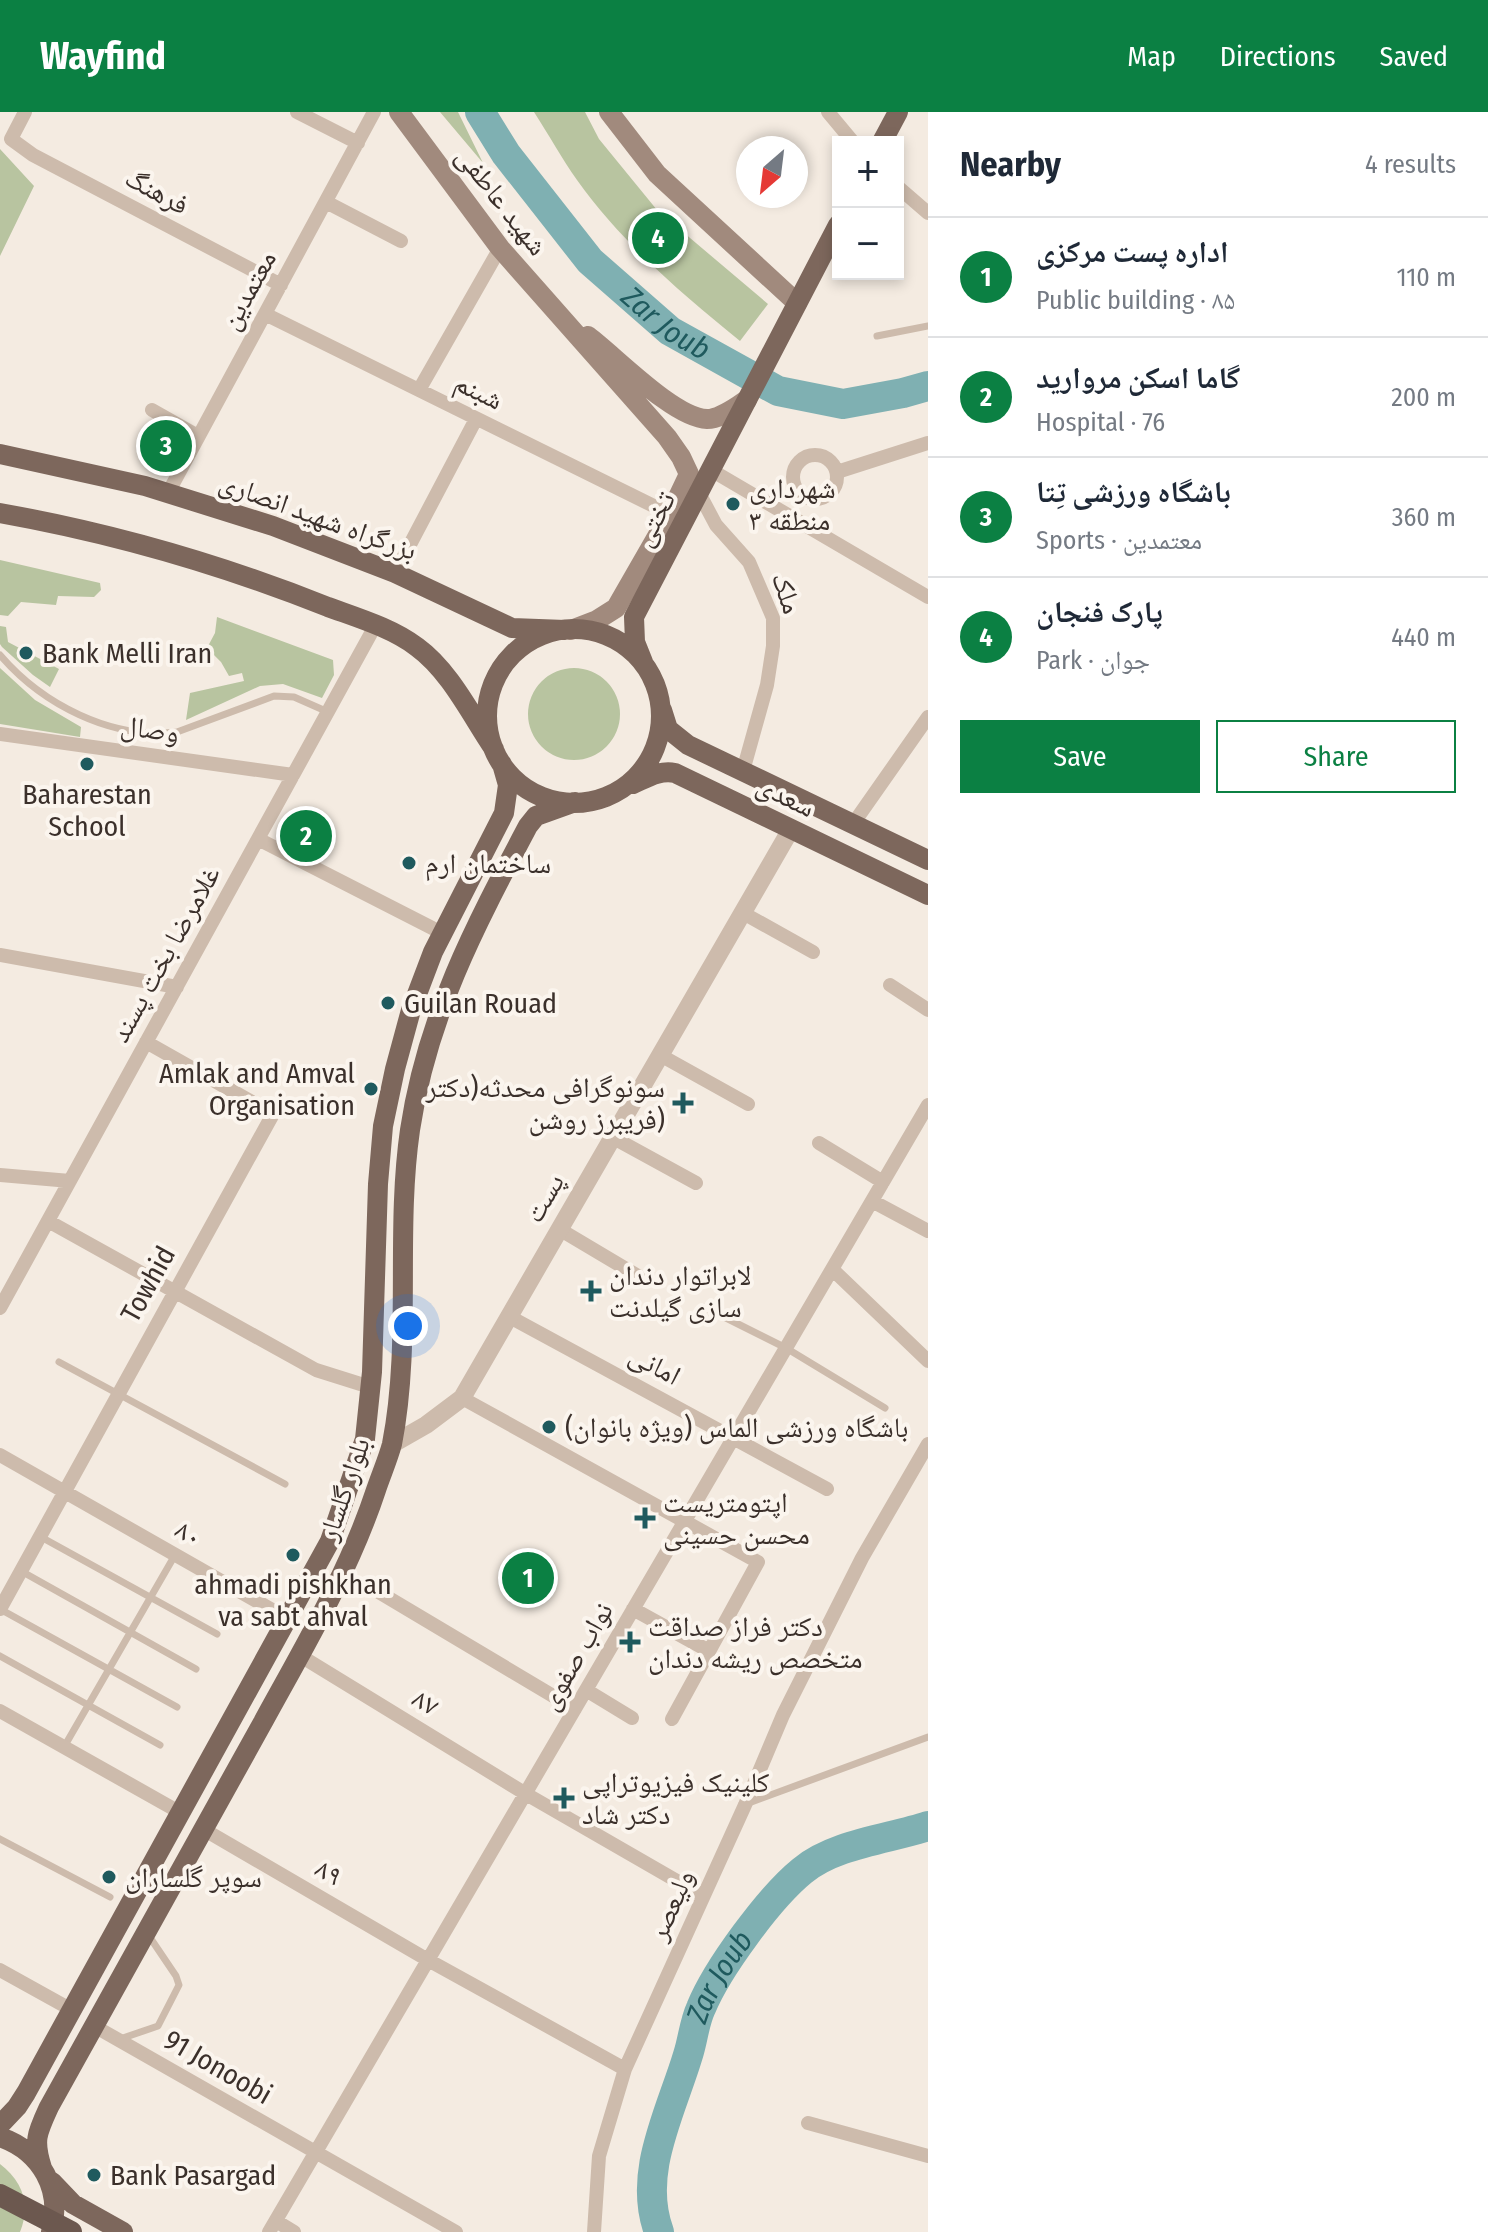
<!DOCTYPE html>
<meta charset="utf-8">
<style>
:root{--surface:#fff;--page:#f2f2f3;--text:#1f2937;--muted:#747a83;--line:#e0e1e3;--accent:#0b8043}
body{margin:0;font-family:"Fira Sans Condensed","Noto Naskh Arabic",sans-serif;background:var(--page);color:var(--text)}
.controls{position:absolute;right:24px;top:24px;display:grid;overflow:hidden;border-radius:0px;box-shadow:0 4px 12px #0003}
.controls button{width:72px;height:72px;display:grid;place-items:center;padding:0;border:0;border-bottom:2px solid var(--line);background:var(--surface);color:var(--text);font:40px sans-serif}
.compass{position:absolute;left:736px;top:24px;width:72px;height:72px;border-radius:50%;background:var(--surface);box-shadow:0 4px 12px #0003;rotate:208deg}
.you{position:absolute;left:408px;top:1214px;width:28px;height:28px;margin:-20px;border:6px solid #fff;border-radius:50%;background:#1a73e8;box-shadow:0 0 0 12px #1a73e833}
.badge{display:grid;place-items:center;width:52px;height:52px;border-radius:50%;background:var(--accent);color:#fff;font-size:26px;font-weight:700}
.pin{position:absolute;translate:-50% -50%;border:4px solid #fff;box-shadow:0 2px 8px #0006}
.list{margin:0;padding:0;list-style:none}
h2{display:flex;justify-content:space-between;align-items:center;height:104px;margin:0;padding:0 32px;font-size:34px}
h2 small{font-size:26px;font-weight:400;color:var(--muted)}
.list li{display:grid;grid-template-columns:52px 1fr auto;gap:24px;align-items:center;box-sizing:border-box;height:120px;padding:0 32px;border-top:2px solid var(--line)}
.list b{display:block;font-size:30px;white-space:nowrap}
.list p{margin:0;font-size:26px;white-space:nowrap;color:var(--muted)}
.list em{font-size:26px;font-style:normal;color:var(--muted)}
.actions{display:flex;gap:16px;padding:24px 32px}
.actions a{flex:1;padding:18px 0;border:2px solid var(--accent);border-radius:0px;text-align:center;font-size:28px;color:var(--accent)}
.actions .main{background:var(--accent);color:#fff}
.map{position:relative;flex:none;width:928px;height:2120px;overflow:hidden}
header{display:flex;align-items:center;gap:48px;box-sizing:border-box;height:112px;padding:0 40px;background:var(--accent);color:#fff}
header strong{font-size:38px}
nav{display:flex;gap:44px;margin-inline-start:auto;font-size:28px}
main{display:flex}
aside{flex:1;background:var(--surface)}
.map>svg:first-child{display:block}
</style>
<header>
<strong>Wayfind</strong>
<nav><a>Map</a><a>Directions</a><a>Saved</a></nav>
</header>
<main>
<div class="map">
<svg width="928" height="2120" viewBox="0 0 928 2120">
<rect width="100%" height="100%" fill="#f4ebe1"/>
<path fill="#b8c4a0" d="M440,0H458L483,51Z
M534,0H585L599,27L657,98L768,192L740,229C681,181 622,131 577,68C562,47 549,23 534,0Z
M0,37L34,74L0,144Z
M0,448L100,471L101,478L94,485L58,484L56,493L21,490L8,504L0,503Z
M217,505L333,548L334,563L322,586L283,572L260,574L186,608L190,581L244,569L242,561L229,564L221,550L207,536L215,521Z
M0,514L6,515L8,530L59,557L50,575L33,563L2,535L0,532Z
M0,556L35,588L81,615L80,625L0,612Z
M528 602a46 46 0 1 1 92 0a46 46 0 1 1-92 0Z
M0,2052C23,2070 31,2092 20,2120H0Z"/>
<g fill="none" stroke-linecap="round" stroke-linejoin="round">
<g stroke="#7fb0b2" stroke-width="30">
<path id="s1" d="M480,0L506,42L590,149L670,219L778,279L843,292L903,281L928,274"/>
<path id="s2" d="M659,2120C637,2061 671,2000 688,1943C693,1928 694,1911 701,1896C717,1857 769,1786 802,1759C834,1732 889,1727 928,1714"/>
</g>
<path stroke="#cdbbac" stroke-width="7" d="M877,224L928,214
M0,543C42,592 111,628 177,620L274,584L294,585L328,600
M704,1195L786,1236L885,1296
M59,1250L285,1372
M41,1425L217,1522
M21,1459L196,1557
M0,1497L177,1595
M0,1544L160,1633
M64,1635L175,1443
M746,1692L928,1625
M0,1727L110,1785
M120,1927L158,1914L179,1873L176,1864L149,1824"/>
<path stroke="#cdbbac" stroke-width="14" d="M25,0L11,27L33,43L281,173
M297,0L358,31
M828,0L853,30
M898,75L928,101
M326,90L401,129
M265,202L670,402
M419,278L500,136
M152,298L198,324
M793 365a22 22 0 1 1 44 0a22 22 0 1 1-44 0Z
M711,358L928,485
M837,360L928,331
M168,381L374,0
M699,381L716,413L749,450L773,506V534L767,573L743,659
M395,461L476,307
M0,622L293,663
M853,712L928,605
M258,727L442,821
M743,801L813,840
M0,843L177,875
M890,873L928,898
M660,943L748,992
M612,1025L696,1071
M819,1031L883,1070
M0,1063L70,1069
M872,1089L928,1119
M48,1109L316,1258L370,1275
M559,1117L638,1164
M832,1157L928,1249
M0,1196L375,514
M508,1204L827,1377
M462,1286L758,1450L672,1607
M0,1343L288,1507
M377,1479L575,1597
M0,1497L273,1002L146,930
M633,1497L709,1539
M299,1543L526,1682L703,1784
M586,1578L632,1606
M0,1599L181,1701
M203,1717L428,1848L625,1957
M0,1858L72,1898
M94,1914L456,2120
M808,2011L928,2044
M276,2109L294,2120
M269,2120L928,993
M594,2120L599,2044L625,1957L745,1693L783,1603L862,1446L928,1332"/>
<path stroke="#cdbbac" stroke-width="18" d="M391,1333L426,1313L462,1286L791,717"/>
<path stroke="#a18a7d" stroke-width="20" d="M399,0L500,136L667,325L681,345L689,362L670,402L616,496L597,508L571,518
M609,0L657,62L797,191
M588,224C616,245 674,306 707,307C721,307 735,295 747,288"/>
<path stroke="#7d675c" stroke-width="20" d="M882,30L898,0
M0,342L145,374L273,414L395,461L512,516L565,518
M0,401C112,421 223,453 328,495C358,506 392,516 417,535C450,559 471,603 494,637
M487 604a87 87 0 1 1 174 0a87 87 0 1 1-174 0Z
M643,550L635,530L634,505L838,113
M662,598L668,617L688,633L928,748
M633,672C647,666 659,658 675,661L928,783
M0,2013L17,1995L26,1981L330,1429L365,1327L372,1260L378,1072L383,1014L395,957L411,898L433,840L504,701L508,673L502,652
M0,2025C41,2039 63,2078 51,2120
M42,2056C33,2028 37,2021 49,1995C121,1866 192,1738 263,1610C304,1535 349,1460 376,1378C381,1363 388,1347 392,1332C412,1229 395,1122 410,1018C427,904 475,814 528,714L536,704L575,690
M52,2070L73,2092L123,2120"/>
<path stroke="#6c584f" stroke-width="22" d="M0,2083L71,2120"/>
</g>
<g fill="#1f5a5e" stroke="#fbf5ee" stroke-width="3">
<circle cx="733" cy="392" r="8"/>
<circle cx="26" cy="541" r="8"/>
<circle cx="87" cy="652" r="8"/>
<circle cx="409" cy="751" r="8"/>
<circle cx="388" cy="891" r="8"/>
<circle cx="371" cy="977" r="8"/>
<path d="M679 979h8v8h8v8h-8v8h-8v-8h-8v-8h8z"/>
<path d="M587 1167h8v8h8v8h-8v8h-8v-8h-8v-8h8z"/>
<circle cx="549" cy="1315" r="8"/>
<path d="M641 1394h8v8h8v8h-8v8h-8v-8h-8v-8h8z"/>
<circle cx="293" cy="1443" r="8"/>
<path d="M626 1518h8v8h8v8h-8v8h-8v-8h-8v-8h8z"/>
<path d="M560 1674h8v8h8v8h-8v8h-8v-8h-8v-8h8z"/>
<circle cx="109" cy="1765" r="8"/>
<circle cx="94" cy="2063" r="8"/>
</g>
<g text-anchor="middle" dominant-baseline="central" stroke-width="8" stroke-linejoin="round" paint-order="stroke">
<g font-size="28" fill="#3b302b" stroke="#fbf5ee">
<text transform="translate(157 79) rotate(28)">فرهنگ</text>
<text transform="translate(502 89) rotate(52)">شهید عاطفی</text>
<text transform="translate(248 178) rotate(-61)">معتمدین</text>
<text transform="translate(479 279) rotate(26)">شبنم</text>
<text transform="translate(318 404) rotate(20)">بزرگراه شهید انصاری</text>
<text transform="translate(654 407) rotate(-62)">تختی</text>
<text transform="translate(787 481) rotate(72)">ملک</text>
<text transform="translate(150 617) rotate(8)">وصال</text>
<text transform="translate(786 684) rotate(26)">سعدی</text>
<text transform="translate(165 842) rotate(-61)">غلامرضا بخت پسند</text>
<text transform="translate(544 1086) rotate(-60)">پست</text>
<text transform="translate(148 1172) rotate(-61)">Towhid</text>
<text transform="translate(655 1253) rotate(28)">امانی</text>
<text transform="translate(344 1377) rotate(-71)">بلوار گلسار</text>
<text transform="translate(189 1421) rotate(30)">۸۰</text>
<text transform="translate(576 1544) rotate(-60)">نواب صفوی</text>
<text transform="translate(426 1590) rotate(31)">۸۷</text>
<text transform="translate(329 1760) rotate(30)">۸۹</text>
<text transform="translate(671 1793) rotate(-66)">ولیعصر</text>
<text transform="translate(218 1955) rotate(30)">91 Jonoobi</text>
</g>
<g font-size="28" fill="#3b302b" stroke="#fbf5ee" text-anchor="start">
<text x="749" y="376">شهرداری<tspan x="749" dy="32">منطقه ۳</tspan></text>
<text x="42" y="541">Bank Melli Iran</text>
<text x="87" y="682" text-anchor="middle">Baharestan<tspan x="87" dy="32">School</tspan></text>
<text x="425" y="751">ساختمان ارم</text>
<text x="404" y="891">Guilan Rouad</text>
<text x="355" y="961" text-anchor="end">Amlak and Amval<tspan x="355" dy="32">Organisation</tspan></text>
<text x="665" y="975" text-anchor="end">سونوگرافی محدثه(دکتر<tspan x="665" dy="32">فریبرز روشن)</tspan></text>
<text x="609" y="1163">لابراتوار دندان<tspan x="609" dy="32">سازی گیلدنت</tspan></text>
<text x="565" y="1315">باشگاه ورزشی الماس (ویژه بانوان)</text>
<text x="663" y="1390">اپتومتریست<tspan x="663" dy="32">محسن حسینی</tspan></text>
<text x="293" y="1472" text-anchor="middle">ahmadi pishkhan<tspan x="293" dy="32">va sabt ahval</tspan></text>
<text x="648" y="1514">دکتر فراز صداقت<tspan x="648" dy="32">متخصص ریشه دندان</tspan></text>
<text x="582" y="1670">کلینیک فیزیوتراپی<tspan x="582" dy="32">دکتر شاد</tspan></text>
<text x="125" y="1765">سوپر گلساران</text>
<text x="110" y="2063">Bank Pasargad</text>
</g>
<g font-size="30" font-style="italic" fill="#1f5a5e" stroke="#fbf5ee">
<text stroke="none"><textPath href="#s1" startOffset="284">Zar Joub</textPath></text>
<text stroke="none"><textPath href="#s2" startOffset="268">Zar Joub</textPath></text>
</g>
</g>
</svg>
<div class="controls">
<button>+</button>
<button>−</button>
</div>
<svg class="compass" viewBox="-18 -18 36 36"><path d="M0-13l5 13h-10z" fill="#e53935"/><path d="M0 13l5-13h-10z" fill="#747a83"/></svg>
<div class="you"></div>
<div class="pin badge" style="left:528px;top:1466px">1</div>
<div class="pin badge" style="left:306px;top:724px">2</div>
<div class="pin badge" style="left:166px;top:334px">3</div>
<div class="pin badge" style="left:658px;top:126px">4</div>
</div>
<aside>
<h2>Nearby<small>4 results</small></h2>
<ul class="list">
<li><span class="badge">1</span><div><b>اداره پست مرکزی</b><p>Public building · ۸۵</p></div><em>110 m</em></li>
<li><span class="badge">2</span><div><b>گاما اسکن مروارید</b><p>Hospital · 76</p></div><em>200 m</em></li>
<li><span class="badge">3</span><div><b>باشگاه ورزشی تِتا</b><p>Sports · معتمدین</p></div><em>360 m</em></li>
<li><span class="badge">4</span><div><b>پارک فنجان</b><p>Park · جوان</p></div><em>440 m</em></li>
</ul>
<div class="actions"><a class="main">Save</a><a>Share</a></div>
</aside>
</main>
